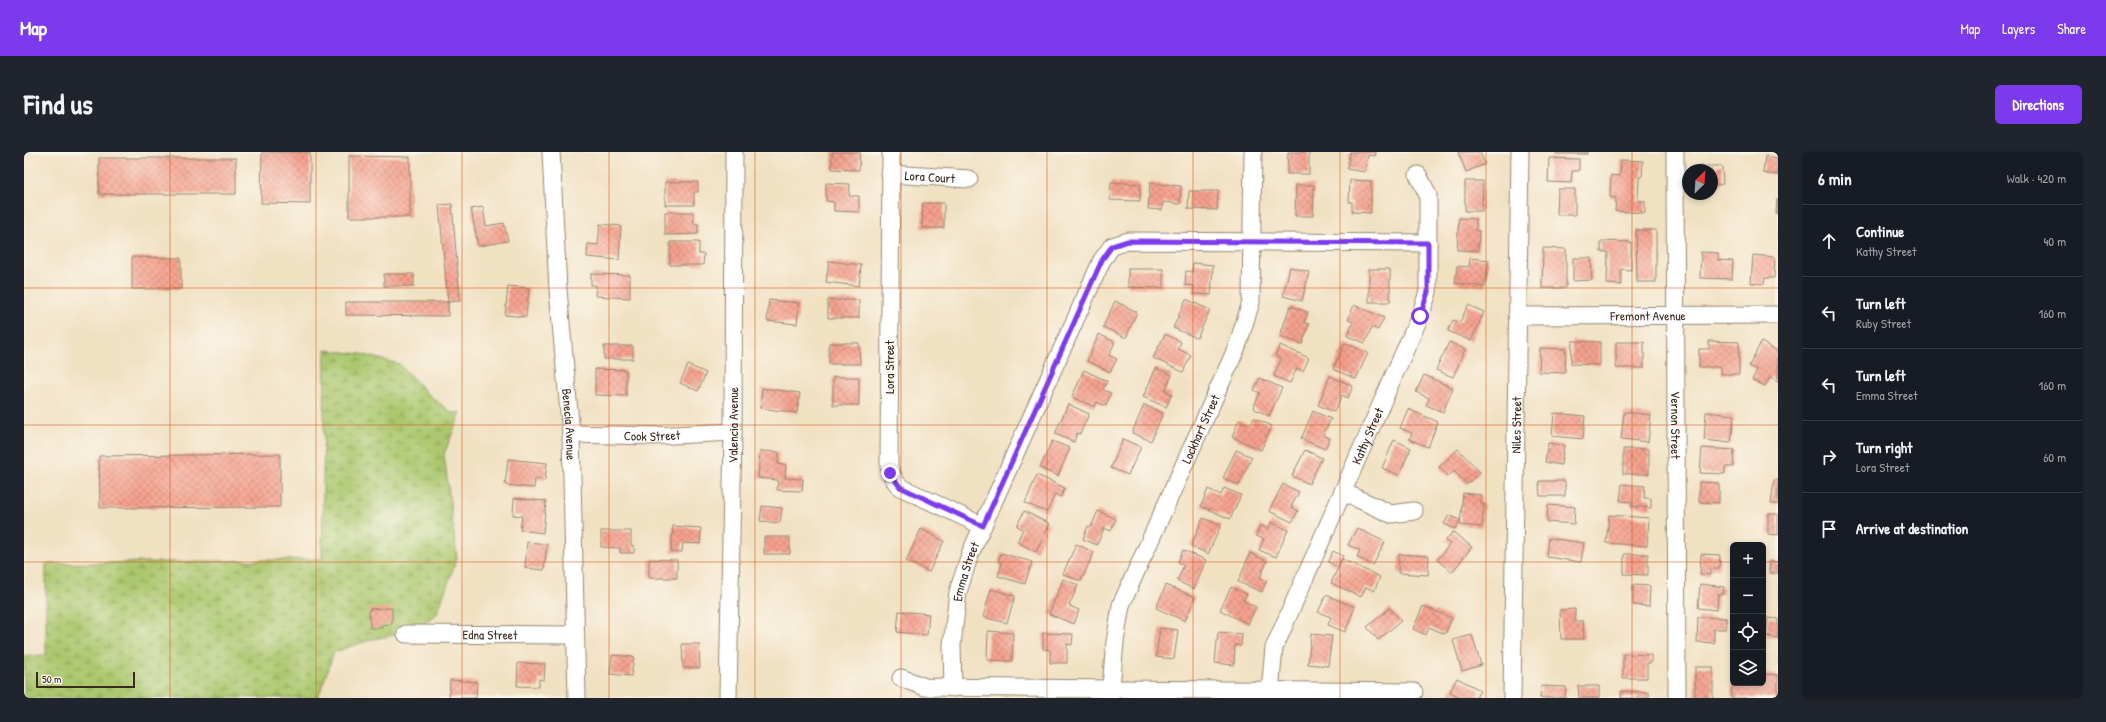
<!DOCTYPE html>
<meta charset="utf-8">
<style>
:root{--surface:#171b24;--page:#20242c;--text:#f1f3f6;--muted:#9ea1a6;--line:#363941;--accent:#7c3aed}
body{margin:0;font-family:"Patrick Hand",sans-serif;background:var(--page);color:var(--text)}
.controls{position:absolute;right:12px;bottom:12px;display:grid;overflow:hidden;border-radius:6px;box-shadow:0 2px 6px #0003}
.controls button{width:36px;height:36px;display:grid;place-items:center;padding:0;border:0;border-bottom:1px solid var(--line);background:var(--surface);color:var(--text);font:20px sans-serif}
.compass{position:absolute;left:1658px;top:12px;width:36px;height:36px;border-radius:50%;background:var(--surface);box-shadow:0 2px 6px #0003;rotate:25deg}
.scale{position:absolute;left:12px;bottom:10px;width:99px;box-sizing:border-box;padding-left:4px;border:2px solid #3b2a1e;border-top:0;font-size:11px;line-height:14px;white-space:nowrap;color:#3b2a1e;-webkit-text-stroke:3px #fbf7ec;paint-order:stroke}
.stop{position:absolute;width:12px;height:12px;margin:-9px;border:3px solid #7c3aed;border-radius:50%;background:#fff}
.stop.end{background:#7c3aed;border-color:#fff;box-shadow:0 1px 4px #0008}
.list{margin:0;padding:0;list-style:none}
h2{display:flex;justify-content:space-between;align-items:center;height:52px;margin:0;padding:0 16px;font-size:17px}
h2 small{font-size:13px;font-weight:400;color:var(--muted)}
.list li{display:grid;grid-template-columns:26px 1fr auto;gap:12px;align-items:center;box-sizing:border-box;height:72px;padding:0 16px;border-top:1px solid var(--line)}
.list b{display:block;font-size:15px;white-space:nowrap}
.list p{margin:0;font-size:13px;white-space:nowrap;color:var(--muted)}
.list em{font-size:13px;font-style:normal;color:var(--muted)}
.icon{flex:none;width:22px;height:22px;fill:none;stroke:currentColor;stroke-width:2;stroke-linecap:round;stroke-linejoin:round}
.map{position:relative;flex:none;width:1754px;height:546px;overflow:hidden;border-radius:6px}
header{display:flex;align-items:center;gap:24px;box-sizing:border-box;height:56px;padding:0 20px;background:var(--accent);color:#fff}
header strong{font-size:19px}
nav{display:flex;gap:22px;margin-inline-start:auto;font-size:14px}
.intro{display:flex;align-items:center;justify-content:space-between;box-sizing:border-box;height:96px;padding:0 24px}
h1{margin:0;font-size:28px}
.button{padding:10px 18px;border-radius:6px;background:var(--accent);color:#fff;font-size:14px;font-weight:700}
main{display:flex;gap:24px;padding:0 24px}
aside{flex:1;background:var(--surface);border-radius:6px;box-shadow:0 2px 6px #0003}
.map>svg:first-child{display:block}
</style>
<header>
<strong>Map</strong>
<nav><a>Map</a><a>Layers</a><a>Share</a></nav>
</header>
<div class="intro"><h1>Find us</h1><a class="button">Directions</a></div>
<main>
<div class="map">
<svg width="1754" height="546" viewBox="0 0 1754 546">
<defs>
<pattern id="wetland-marsh" width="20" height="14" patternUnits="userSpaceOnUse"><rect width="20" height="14" fill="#acc86e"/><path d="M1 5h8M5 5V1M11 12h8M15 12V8" fill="none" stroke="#8da35a"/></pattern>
<pattern id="building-cross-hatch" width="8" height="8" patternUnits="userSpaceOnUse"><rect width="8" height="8" fill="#f7a28f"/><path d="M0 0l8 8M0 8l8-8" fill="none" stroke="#c98474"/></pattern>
</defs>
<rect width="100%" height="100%" fill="#fbf7ec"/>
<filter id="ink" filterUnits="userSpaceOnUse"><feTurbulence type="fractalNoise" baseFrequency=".025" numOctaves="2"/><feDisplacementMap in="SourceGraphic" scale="8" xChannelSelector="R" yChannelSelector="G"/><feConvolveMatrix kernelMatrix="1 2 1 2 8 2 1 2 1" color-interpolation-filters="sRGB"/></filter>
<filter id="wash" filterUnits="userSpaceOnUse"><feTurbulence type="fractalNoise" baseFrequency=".012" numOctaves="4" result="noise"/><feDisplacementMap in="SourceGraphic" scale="16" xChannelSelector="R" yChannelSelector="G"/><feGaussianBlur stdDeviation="0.9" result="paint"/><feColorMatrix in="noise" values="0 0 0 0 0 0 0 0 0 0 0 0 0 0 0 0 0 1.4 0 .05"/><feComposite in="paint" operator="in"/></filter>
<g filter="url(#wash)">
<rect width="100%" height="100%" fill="#f1e1c3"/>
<path fill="url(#wetland-marsh)" stroke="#747946" d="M301,198L337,202L375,212L405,243L428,261L437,260L420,302L433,406L413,462L396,475H376V482L349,487L310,500L294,546H0V504L22,503V412L298,407Z"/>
<g id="blocks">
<path fill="url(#building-cross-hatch)" d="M238,0H286V52L237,51Z
M808,0H836L835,18L808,17Z
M1264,0H1285V22H1263Z
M1326,0H1352L1351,4L1344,3L1341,20L1323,17Z
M1434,0H1456L1461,12L1442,20Z
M1532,0H1563V2H1532Z
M325,4L386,5V65H325Z
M1741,4L1754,6V23L1739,21Z
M75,6H212V42H75Z
M1525,6L1555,7V19H1548L1547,31L1524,30Z
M1597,8L1619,9L1618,25H1615L1614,49H1621V61L1591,59L1592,46L1586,45L1587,23L1596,24Z
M1676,14H1698L1699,32L1688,33V18H1676Z
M1326,28L1347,29V61L1328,60V50H1325Z
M1441,29H1459L1458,59H1441Z
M641,30H674V40H670V53H641Z
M1087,30L1116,32V49L1086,48Z
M802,31L826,32L825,44H835V60L810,59V50L802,49Z
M1126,31L1157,34L1156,52L1139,50L1138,58L1124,57Z
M1272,33H1290L1289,64H1271Z
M1534,37H1551V63H1533Z
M1165,39H1194L1193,58L1164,57Z
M1753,47H1754V61H1752Z
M899,51H920V76H898Z
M428,52L436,149L424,150V164L322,163V150H424L415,53Z
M459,55L462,74L480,71L484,89L454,94L447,57Z
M641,60H669L670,72H674V82L641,83Z
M1435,66L1452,67V79H1455L1454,99L1433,98Z
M576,72L597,74L595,108L563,105L564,92L574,93Z
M1612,78H1632V130H1613Z
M1577,89L1607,90V118L1597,117V133L1583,132L1584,100H1577Z
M646,90H675V102H680L679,113H646Z
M1519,96L1542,97V136H1518Z
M1677,100L1694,101V108L1709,109L1708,127L1676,126Z
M1729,103L1751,105L1750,126H1741L1740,132L1727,131Z
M108,105L157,106V137H108Z
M1446,106L1465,108L1461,135L1431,131L1433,114L1445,115Z
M1549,106H1567L1568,128L1549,129Z
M805,109L837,113L835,134L802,130Z
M1169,111L1189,113L1187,143L1169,142L1170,134L1161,133L1162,119L1168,120Z
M1266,115L1285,120L1278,149L1259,144Z
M1104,117H1139V136L1104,135Z
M1345,117H1366V150H1345Z
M360,122H390V134H360Z
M567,122L606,123V146L571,144L572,133H567Z
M484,134L505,136L502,165L481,163Z
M1162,147L1186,158L1173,186L1149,176Z
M745,148L775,151L773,172L743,169Z
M804,148H835V166H804Z
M1091,149L1113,160L1102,186L1079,175Z
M1330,153L1360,166L1354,178L1348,175L1341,191L1323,184L1329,170L1324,168Z
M1444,153L1460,160L1447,189L1424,179L1429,168L1436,170Z
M1266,154L1284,160L1280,171L1285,172L1278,192L1256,184Z
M1075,182L1091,190L1085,203L1093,207L1086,220L1063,209Z
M1141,182L1157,190L1154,197L1167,203L1159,220L1129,206Z
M1548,189L1576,190V213L1547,212Z
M1685,189L1715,190V222H1697V215H1675V197H1685Z
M1425,190L1441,197L1429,225L1412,218Z
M1592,190H1620V216H1592Z
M1737,190L1754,199V229L1746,225L1741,234L1728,228L1733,218L1725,214Z
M805,191H835L836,212H805Z
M1321,191L1344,201L1332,227L1309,217Z
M1256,193L1285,206L1279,219L1273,216L1266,231L1250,224L1257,207L1251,204Z
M580,194H609V207H580Z
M1516,196L1542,197L1541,221L1515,220Z
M664,213L682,221L674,239L656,231Z
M1132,216L1148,223L1141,239L1148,242L1142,255L1119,245Z
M571,217L602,218V244L571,243Z
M1060,218L1083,229L1079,238L1087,241L1082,254L1073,250L1071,255L1048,245Z
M1400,223L1429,236L1419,260L1402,253L1405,246L1392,240Z
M1306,224L1329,234L1324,246L1318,243L1310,260L1294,253Z
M809,225H835V253H809Z
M1236,226L1258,236L1245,264L1229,256L1236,241L1230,238Z
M738,236L776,241L773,261L736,256Z
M1044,252L1065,262L1056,282L1053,281L1050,290L1031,282Z
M1120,253L1139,261L1127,289L1108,281Z
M1384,257L1414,270L1404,295L1385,287L1388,281L1376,276Z
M1289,259L1307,267L1299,283L1306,286L1301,297L1277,287Z
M1600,260L1627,263L1624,290L1597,287Z
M1682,260L1710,263L1707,291L1680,288Z
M1530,261L1561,264L1559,287L1528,284Z
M1230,266L1248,274L1237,298L1208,285L1215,268L1226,273Z
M1099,287L1117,295L1104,323L1087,316Z
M1370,288L1387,296L1375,323L1358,316Z
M1028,289L1046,296L1034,324L1016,316Z
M1524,291L1540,293L1537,313L1521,310Z
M1678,296L1710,298L1709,315H1701V322L1676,321Z
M1434,297L1456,320L1443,332L1430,319L1424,325L1415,315Z
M1599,297H1625V322H1599Z
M1212,298L1228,305L1215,333L1199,326Z
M1281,298L1298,306L1285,332L1268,324Z
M736,299L755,300L754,312L762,313L761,326L779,327L778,339L753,338L754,328L734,326Z
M256,302V355L76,356L75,304Z
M484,307L523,311L521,328L511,327L510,336L481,333Z
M1013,323L1041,336L1037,345L1031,342L1023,360L1001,351Z
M1750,328H1754V352H1747Z
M1515,329H1541V344H1516Z
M1675,330L1695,331V351L1675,350Z
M1259,332L1275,340L1267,355L1274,359L1268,370L1245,359Z
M1598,332L1621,334L1620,346H1627V356L1607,354L1608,350L1596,349Z
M1200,336L1217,343L1206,367L1177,354L1184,337L1197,343Z
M1439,341L1457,343V351L1460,352L1458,375L1436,373Z
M490,346L522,349L519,381L496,378L498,364L489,363Z
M1524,353L1551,355L1550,372L1523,370Z
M738,354L758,356L756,371L736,369Z
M1000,359L1026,372L1012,400L993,390L999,377L993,374Z
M1074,359L1092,367L1087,379L1080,376L1073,393L1059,387L1064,374L1067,375Z
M1744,362H1754V383L1744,382Z
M1425,363L1436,368L1431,377L1420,372Z
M1585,363L1625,366L1623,394L1582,391Z
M1179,366L1197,373L1184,402L1167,394Z
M1247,370L1264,378L1252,405L1235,398L1240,387L1232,384L1236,373L1244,377Z
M649,374L677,376L676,392L659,391L658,400H647Z
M1333,376L1361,390L1349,413L1333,405L1336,398L1324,393Z
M897,377L920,389L905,420L882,409Z
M577,379H607V393L610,394V401H596V396L577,395Z
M1429,380L1448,395L1428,420L1413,408L1426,392L1421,389Z
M740,385H766V402H740Z
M1525,386L1560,391L1557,410L1523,405Z
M503,390L523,392L520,418L501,416Z
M1052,392L1070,400L1057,429L1039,422Z
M1159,398L1182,408L1170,437L1153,429L1160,413L1154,410Z
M1309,399L1319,404L1314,415L1304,410Z
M977,401L1008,410L1001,432L974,424L978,411L974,410Z
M1226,401L1243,409L1236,426L1243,428L1238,440L1214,430Z
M1375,402L1405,404L1404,423L1374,421Z
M1600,402H1624V423L1600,422Z
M1677,402L1696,403L1695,417H1686V423L1676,422Z
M625,407L653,408V426H625Z
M1318,407L1356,425L1350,439L1342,435L1337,445L1307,431Z
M1746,409L1754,410V421H1745Z
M1039,427L1054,433L1045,454L1055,458L1050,472L1025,462Z
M1676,432L1700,435L1699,442H1694L1693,458L1674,456Z
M1142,433L1171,445L1161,469L1132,456Z
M1609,433L1626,434L1625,454L1609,453Z
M1207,435L1223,442L1219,449L1232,455L1224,472L1196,458Z
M967,437L991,444L983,471L959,465Z
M1302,443L1331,455L1321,480L1304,473L1307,465L1294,460Z
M1399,454L1428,466L1421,482L1405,475L1402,483L1389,477Z
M368,456V472L358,473V476H346L345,457Z
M1366,456L1377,469L1354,488L1343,475Z
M1551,457V469H1559L1560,487H1537L1536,458Z
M875,459L905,462L903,483L873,480Z
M1674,465L1702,466V477H1690V491L1673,490Z
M1744,466L1754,467V486L1742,484Z
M1136,476L1154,478L1150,507L1132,505Z
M964,479L989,481L988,509L963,508Z
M1194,480L1218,482L1217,494L1211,493L1210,513L1191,511Z
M1019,481L1049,482L1048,493L1043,492V511H1026V498L1019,497Z
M1287,482L1308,484L1304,514L1284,512Z
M1448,483L1457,513L1438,519L1429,488Z
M658,492H675L676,516H659Z
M1599,502L1627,503V511H1623V526H1599Z
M588,503L610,505L607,524L586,522Z
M494,511L521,512L520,528L515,527V535L493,534Z
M1671,515H1689V546H1671Z
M1739,522L1754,523V546H1707L1708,531H1739Z
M1433,526L1456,538L1452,546H1433L1434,544L1426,540Z
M426,528L453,530L452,546H425Z
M1517,534L1542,535L1541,546H1516Z
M1554,534H1575V546H1555Z
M1597,539L1625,540V546H1597Z"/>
</g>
</g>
<g filter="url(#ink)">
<use href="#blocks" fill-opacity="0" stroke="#968670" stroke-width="1"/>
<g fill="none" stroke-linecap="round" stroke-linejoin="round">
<g stroke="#968670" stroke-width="19">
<g id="minor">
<path id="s1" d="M527,0L534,138L547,282L553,546"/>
<path d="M867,0L865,315L871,329L876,335L959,374"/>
<path id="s2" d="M1651,0L1653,546"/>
<path id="s3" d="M866,22L945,27"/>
<path id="s4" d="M1493,164L1754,163"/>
<path id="s5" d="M547,282L629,284L709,280"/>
<path d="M1319,340L1367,362L1390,359"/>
<path id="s6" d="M382,482L550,483"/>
<path d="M877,526L901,535L1390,540"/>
<path id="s7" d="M929,536L928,493L934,440L946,402L1078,108L1088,94L1104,89L1404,91"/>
<path id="s8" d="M1246,539L1250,496L1396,164L1404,140V43L1394,23"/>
<path id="s9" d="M704,546L709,280L710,0"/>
<path id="s10" d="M1086,546L1091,490L1097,453L1205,213L1214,192L1227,150L1229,0"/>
<path id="s11" d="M1488,546L1496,0"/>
</g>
</g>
<use href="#minor" stroke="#fff" stroke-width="17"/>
</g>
</g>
<g fill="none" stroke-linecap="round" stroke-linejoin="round" filter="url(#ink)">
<path stroke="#7c3aed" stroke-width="5" d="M866,321L876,335L959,374L1078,108L1088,94L1104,89L1404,91V140L1396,164"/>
</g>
<path fill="none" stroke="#d7540e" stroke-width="1" stroke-opacity="0.55" d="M146,0V546M292,0V546M438,0V546M585,0V546M731,0V546M877,0V546M1023,0V546M1169,0V546M1316,0V546M1462,0V546M1608,0V546M0,136H1754M0,273H1754M0,410H1709M1739,410H1754"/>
<g text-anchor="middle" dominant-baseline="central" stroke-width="3" stroke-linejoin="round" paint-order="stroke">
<g font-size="13" fill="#3b2a1e" stroke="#fbf7ec">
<text stroke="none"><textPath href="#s3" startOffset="40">Lora Court</textPath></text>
<text stroke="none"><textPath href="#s4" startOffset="131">Fremont Avenue</textPath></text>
<text transform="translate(865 215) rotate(-90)">Lora Street</text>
<text stroke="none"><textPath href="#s1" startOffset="273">Benecia Avenue</textPath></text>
<text stroke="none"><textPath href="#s9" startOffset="273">Valencia Avenue</textPath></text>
<text stroke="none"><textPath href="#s11" startOffset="273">Niles Street</textPath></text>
<text stroke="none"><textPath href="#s2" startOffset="273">Vernon Street</textPath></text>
<text stroke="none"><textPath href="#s10" startOffset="287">Lockhart Street</textPath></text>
<text stroke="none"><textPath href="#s5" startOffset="81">Cook Street</textPath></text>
<text stroke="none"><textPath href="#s8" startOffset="275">Kathy Street</textPath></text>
<text stroke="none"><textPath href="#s7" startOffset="118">Emma Street</textPath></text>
<text stroke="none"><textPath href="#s6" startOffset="84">Edna Street</textPath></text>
</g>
</g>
</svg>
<div class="controls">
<button>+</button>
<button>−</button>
<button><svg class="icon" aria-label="locate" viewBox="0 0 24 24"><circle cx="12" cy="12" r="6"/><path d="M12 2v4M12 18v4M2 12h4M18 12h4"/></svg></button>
<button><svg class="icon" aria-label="layers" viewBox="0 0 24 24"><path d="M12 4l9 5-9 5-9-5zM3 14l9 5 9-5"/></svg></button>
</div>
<svg class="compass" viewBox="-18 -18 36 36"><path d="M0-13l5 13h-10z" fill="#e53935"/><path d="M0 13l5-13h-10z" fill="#9ea1a6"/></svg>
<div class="scale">50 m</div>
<div class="stop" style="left:1396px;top:164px"></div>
<div class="stop end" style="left:866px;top:321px"></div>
</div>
<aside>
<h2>6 min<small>Walk · 420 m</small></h2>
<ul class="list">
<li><svg class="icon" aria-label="ahead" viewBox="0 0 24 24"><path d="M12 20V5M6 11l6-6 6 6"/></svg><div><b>Continue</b><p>Kathy Street</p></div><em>40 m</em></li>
<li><svg class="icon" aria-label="left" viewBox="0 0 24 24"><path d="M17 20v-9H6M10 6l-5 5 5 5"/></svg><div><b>Turn left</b><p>Ruby Street</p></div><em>160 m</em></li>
<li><svg class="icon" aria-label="left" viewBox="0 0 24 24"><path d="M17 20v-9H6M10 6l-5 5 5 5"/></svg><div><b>Turn left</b><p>Emma Street</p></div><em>160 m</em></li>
<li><svg class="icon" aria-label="right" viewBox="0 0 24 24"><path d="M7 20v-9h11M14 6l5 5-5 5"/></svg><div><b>Turn right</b><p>Lora Street</p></div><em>60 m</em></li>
<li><svg class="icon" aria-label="arrive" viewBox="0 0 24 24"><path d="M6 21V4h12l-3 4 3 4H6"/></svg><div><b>Arrive at destination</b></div></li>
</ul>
</aside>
</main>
